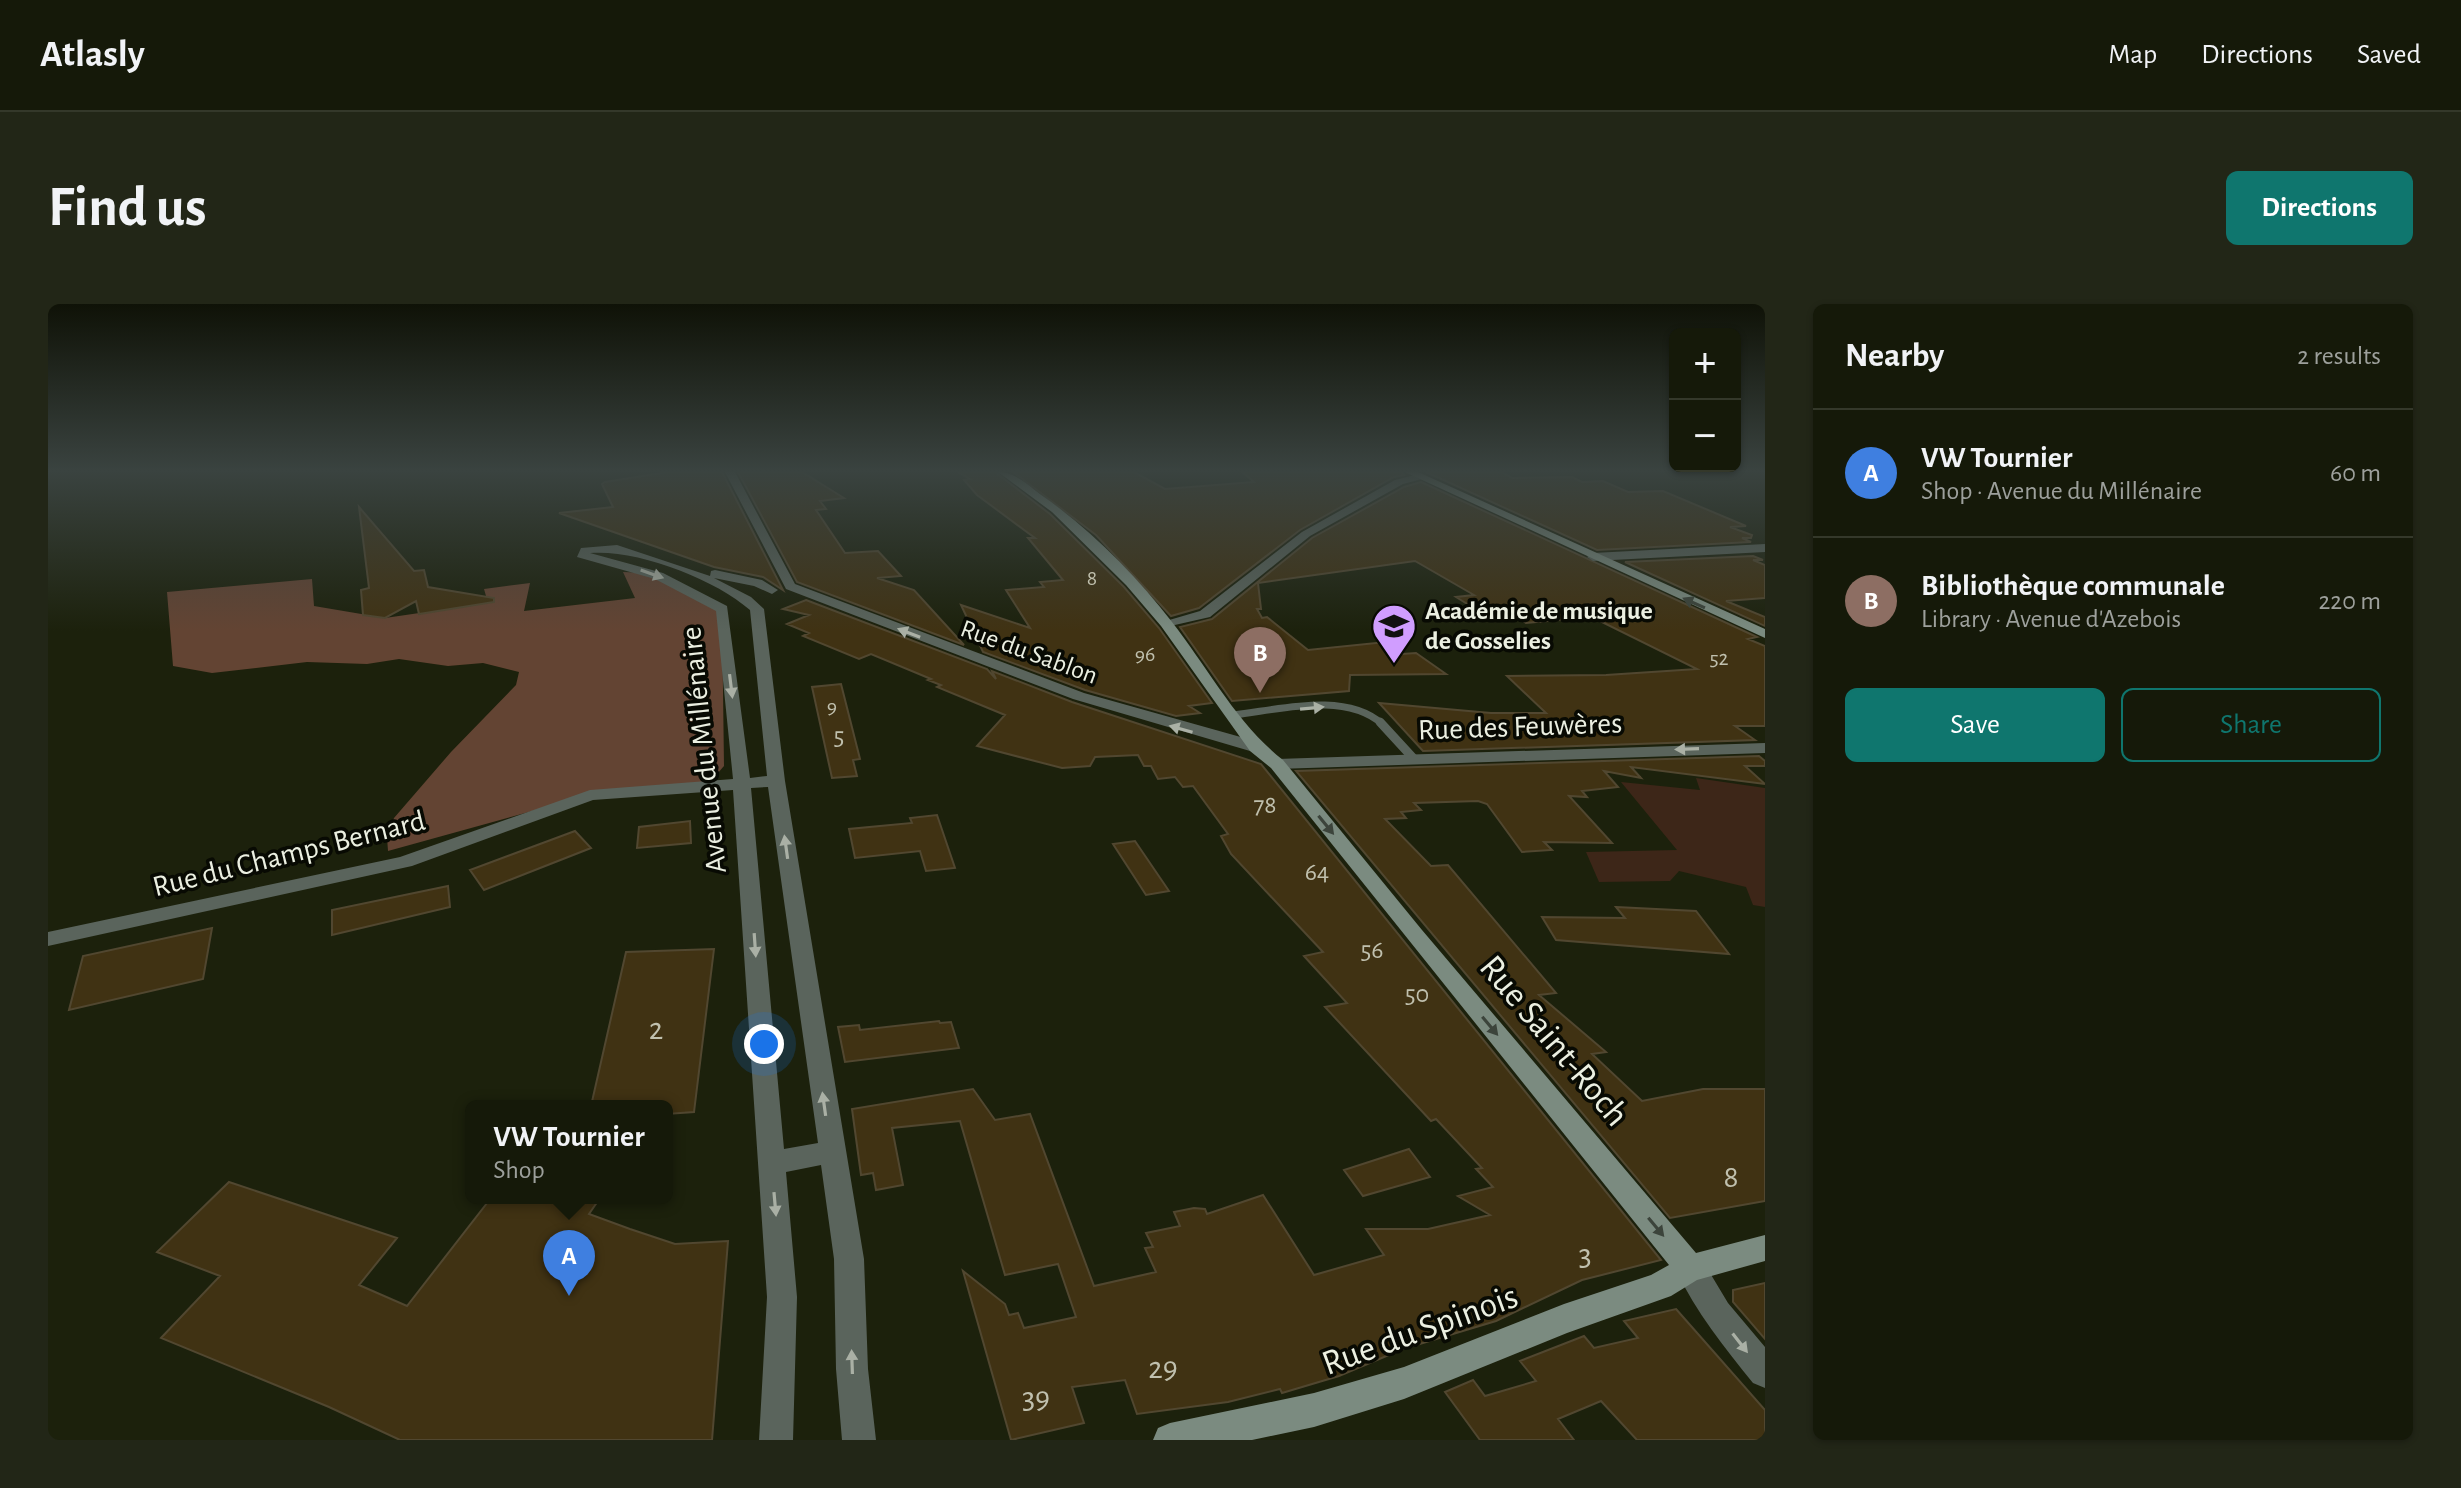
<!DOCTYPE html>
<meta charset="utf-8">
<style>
:root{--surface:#151909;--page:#222617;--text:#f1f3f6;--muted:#9da09c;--line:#34382a;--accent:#0f766e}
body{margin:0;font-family:"Alegreya Sans",sans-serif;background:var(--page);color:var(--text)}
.controls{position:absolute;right:24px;top:24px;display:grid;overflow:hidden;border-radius:12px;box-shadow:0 2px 6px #0004}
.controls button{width:72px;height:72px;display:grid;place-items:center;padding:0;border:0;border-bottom:2px solid var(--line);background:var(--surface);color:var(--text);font:40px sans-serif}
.you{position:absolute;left:716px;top:740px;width:28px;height:28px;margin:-20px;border:6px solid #fff;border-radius:50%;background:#1a73e8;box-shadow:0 0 0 12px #1a73e833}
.badge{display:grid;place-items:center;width:52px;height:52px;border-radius:50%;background:var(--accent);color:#fff;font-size:26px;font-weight:700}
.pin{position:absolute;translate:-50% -66px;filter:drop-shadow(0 2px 4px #0008)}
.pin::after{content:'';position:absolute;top:42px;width:28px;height:24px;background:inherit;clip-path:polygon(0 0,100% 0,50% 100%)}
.popup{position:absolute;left:417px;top:796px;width:208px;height:104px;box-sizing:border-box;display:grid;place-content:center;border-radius:12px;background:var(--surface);filter:drop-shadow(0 2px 6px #0005);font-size:26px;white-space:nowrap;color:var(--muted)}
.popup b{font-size:30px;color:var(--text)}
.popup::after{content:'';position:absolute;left:50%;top:100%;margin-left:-16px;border:16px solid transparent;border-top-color:var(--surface)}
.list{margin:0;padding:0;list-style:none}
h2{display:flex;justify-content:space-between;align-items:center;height:104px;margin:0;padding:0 32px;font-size:34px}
h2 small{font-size:26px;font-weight:400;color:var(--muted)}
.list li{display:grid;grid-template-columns:52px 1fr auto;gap:24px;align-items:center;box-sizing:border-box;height:128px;padding:0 32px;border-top:2px solid var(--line)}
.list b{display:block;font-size:30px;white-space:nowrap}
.list p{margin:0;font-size:26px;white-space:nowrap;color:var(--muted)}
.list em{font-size:26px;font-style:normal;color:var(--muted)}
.actions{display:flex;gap:16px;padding:24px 32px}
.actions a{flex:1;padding:18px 0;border:2px solid var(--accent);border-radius:12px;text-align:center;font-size:28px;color:var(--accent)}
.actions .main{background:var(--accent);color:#fff}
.map{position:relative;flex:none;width:1717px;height:1136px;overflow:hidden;border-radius:12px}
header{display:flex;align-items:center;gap:48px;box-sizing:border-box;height:112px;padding:0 40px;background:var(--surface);border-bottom:2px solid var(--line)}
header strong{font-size:38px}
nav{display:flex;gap:44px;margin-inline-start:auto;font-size:28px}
.intro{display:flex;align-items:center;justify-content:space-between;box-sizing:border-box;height:192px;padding:0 48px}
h1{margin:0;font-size:56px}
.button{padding:20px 36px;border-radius:12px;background:var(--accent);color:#fff;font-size:28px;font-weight:700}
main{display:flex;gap:48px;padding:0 48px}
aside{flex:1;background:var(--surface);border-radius:12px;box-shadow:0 2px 6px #0004}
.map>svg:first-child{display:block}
</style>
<header>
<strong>Atlasly</strong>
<nav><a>Map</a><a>Directions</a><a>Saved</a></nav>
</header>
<div class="intro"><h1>Find us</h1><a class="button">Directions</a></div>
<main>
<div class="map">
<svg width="1717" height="1136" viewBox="0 0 1717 1136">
<rect width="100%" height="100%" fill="#1c210c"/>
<path fill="#3d2618" d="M1648,474L1717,484V603L1705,601L1698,583L1631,567L1622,577L1551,578L1538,548L1629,546L1573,478L1652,486Z"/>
<path fill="#634433" d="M575,268L601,269L674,309L676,462L662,478L542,491L340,547L339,533L346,514L403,448L468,381L471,368L435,359L400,362L351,355L319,360L259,358L164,369L125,362L119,288L264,275L266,302L337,314L440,299L436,285L482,279L476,307L587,294Z"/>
<path fill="#403213" stroke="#514730" stroke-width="2" d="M620,168H674L735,286L715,273L666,263L511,209L565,203L554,180L557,178Z
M690,168H754L796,194L772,197L778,205L768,206L797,249L830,247L853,272L829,274L866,286L916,341L749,278Z
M910,168H947L1002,210L1076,283L1111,324L1164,399L1141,402L1152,409L1128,412L1037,386L935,348L913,301L982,324L958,286L996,283L992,278L1015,276L980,234H987L929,191L916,176L922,175Z
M965,168H1086L1117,185L1206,178L1194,168H1354L1356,171L1346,173L1252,226L1151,304L1123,312L1048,231Z
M1378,168H1454L1464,174L1524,173L1534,178L1555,177L1580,188L1615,187L1698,222L1682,223L1704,231L1703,234H1694L1703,238L1549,246Z
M1373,178L1709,333L1700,335L1717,342V422H1687L1707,436L1375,447L1331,399L1443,409H1498L1459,372L1558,371L1649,365L1544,313L1478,319L1461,308L1437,311L1408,293L1426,291L1367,257L1210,279L1213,305H1209L1214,314L1219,313L1260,346L1338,338L1354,350L1368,349L1398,370L1302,371L1301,387L1184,397L1132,323L1164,315L1264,234L1356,183Z
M311,203L366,267L376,266L380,283L446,294V298L371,310L368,297L337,314L315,311L313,286L321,284Z
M1705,252L1715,256H1705L1717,261V294L1678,297L1717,313V322L1577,258Z
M758,296L939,365L948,375L944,367L1024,398L1213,460L1613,956L1534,976L1448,1017L1355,1045L1291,1072L1234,1089L1232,1085L1180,1098L1089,1110L1077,1076L1024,1083L1036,1119L963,1136L915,967L957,1000L961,1011L970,1009L976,1024L1028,1013L1010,960L957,971L912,817L844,824L855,881L828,886L825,869L813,871L804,805L925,785L947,816L982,810L1046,982L1108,968L1097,944L1105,943L1098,929L1132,922L1126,908L1146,904L1157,905L1159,910L1215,891L1266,971L1336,951L1318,925H1380L1442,911L1410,892L1445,883L1428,865L1434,864L1388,815L1383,817L1277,703L1299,699L1256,652L1275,648L1183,550L1173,532L1180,530L1145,482L1135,483L1127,473L1110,475L1103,462H1096L1090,451L1047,453L1042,462L1014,464L929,442L957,411L889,383L893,381L880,376L883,375L823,350L811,355L755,332L761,329L739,320L761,311L735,305Z
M793,380L812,455L805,456L809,472L784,474L764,383Z
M1711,452L1717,457V462H1697L1717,480L1583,463L1593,474L1556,467L1570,483L1534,487L1539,493L1521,492L1564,539L1496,538L1504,546L1474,548L1439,500L1430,497L1366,499L1373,506L1353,508L1358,514L1337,515L1383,562L1400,561L1508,689L1491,691L1558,748L1544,750L1594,797L1655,785H1717V897L1622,914L1248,467Z
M889,511L907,564L878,567L872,547L807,554L801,525L864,519L862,514Z
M642,517L643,539L589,544L591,523Z
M527,527L543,544L436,586L422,566Z
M1087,537L1121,587L1098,591L1065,540Z
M400,582L402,603L284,631V606Z
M1568,603L1648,607L1681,650L1508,636L1494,613L1577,614Z
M164,624L155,675L21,706L35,652Z
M666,645L646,808L619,810V802H543L578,648Z
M891,717L892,719L903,718L911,744L797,758L790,723L811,721L812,726Z
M1361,845L1382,873L1315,892L1296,866Z
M181,878L349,934L311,981L359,1002L443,894H552L541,910L582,925L627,940L680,937L664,1136H352L281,1103L113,1034L172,972L109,948Z
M1717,979V1035L1685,998V986Z
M1628,1005L1717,1106V1136H1589L1553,1097L1510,1115L1526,1136H1432L1397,1088L1425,1076L1437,1092L1488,1077L1472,1057L1536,1032L1546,1044L1590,1034L1576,1017Z"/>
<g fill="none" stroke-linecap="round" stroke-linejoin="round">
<path stroke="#5a645c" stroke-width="7" d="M1186,411C1230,406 1297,387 1334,420"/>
<path stroke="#5a645c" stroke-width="9" d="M1332,418L1366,455"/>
<path fill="#5a645c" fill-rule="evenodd" d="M677,168H687L747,280L1036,389L1214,439L1216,443L1208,448L1202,447L1025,395L738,285Z
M1371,170L1374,175L1355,180L1262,232L1162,313L1118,323L1111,319L1152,307L1254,228L1347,176Z
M1717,240V248L1545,257L1539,253L1545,249Z
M569,241L662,272L663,267L667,266L714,276L730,286L724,290L706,282L666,274L703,293L716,305L737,477L816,955L820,1065L828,1136H794L788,1065L786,955L773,861L738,868L749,993L745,1136H711L719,993L685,486L545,496L364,562L0,642V628L352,553L542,486L685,475L668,307L607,275L529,253L533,244ZM542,249C589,245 667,275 702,306L719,472L702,474L679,302L615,269ZM720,483L770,839L736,845L703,484Z
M1717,439V449L1229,465L1220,460L1229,455Z
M1642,950L1653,954L1680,999L1717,1043V1084L1705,1079C1676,1043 1647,1007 1627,964L1631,954Z"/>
<path fill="#7b8b80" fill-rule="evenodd" d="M950,168C967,168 979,180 992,190C1041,224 1088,271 1124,318C1160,364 1189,420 1235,456L1374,626L1648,949L1717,931V957L1649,976L1623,992L1519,1029L1356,1095L1266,1123L1204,1136H1105L1110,1124L1122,1119L1266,1089L1356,1063L1516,1000L1603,971L1621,961L1223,464L1202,447L1113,322L1078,281L1004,208Z
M1357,168H1370L1717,325V334Z"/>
</g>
<defs><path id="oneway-solid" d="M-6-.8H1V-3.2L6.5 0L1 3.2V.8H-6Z" transform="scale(2)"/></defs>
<g fill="#aab0a5">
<use href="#oneway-solid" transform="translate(604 270) rotate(19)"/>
<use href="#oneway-solid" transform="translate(861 329) rotate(-159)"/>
<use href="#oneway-solid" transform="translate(683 382) rotate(83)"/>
<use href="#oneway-solid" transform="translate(1264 404) rotate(-5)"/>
<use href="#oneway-solid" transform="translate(1133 425) rotate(-164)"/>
<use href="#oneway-solid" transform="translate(1639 445) rotate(178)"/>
<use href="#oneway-solid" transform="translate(738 543) rotate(-98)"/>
<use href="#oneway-solid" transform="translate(707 641) rotate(86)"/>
<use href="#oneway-solid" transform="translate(776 800) rotate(-98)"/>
<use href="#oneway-solid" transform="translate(727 900) rotate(85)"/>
<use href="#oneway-solid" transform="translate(1692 1039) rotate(52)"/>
<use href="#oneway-solid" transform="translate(804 1058) rotate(-92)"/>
</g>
<g fill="#3c443b">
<use href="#oneway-solid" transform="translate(1646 299) rotate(-156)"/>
<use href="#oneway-solid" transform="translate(1278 521) rotate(51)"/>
<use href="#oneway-solid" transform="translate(1442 722) rotate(50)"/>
<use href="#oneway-solid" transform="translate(1608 923) rotate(50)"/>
</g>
<linearGradient id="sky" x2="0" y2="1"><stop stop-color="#0f1207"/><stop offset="0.51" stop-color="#3a4340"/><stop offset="1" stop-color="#3a4340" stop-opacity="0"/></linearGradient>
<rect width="1717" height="327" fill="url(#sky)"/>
<defs>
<g id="school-pin" transform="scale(2.3)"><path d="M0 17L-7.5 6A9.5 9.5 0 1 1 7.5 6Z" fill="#d09dff" stroke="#080a03"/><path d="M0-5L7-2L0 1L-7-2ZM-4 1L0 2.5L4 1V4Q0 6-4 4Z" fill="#111"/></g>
</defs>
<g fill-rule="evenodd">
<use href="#school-pin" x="1346" y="322"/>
</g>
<g text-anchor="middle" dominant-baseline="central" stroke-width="7" stroke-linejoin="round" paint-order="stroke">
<g font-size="22" fill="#c0c0ae">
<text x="1044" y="274">8</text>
<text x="1097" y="350">96</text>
<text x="1671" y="354">52</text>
<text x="784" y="402">9</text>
</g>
<g font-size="26" font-weight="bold" fill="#ebefe1" stroke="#080a03" text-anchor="start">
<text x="1377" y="307">Académie de musique<tspan x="1377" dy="30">de Gosselies</tspan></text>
</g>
<g font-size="26" fill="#ebefe1" stroke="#080a03">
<text transform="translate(981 348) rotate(20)">Rue du Sablon</text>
</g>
<g font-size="26" fill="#c0c0ae">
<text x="791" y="432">5</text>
<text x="1217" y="501">78</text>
<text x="1269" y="568">64</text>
<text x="1324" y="646">56</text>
<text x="1369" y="690">50</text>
</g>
<g font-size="30" fill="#ebefe1" stroke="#080a03">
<text transform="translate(1472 423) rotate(-2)">Rue des Feuwères</text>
<text transform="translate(656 446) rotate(-96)">Avenue du Millénaire</text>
<text transform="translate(241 550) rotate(-14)">Rue du Champs Bernard</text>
</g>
<g font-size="32" fill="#c0c0ae">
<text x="608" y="725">2</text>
<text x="1683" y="873">8</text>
<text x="1537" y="951">3</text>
<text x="1115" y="1064">29</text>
<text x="988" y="1094">39</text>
</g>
<g font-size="36" fill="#ebefe1" stroke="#080a03">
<text transform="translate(1506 737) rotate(50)">Rue Saint-Roch</text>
<text transform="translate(1372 1026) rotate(-20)">Rue du Spinois</text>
</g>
</g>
</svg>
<div class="controls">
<button>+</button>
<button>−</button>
</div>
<div class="you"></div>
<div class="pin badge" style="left:521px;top:992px;background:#3f7fe0">A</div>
<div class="popup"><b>VW Tournier</b>Shop</div>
<div class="pin badge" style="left:1212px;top:389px;background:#8d6e63">B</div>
</div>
<aside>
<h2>Nearby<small>2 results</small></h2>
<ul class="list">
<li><span class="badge" style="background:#3f7fe0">A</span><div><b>VW Tournier</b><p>Shop · Avenue du Millénaire</p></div><em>60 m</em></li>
<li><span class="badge" style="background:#8d6e63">B</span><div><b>Bibliothèque communale</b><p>Library · Avenue d'Azebois</p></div><em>220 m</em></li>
</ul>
<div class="actions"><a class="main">Save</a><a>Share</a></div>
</aside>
</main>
